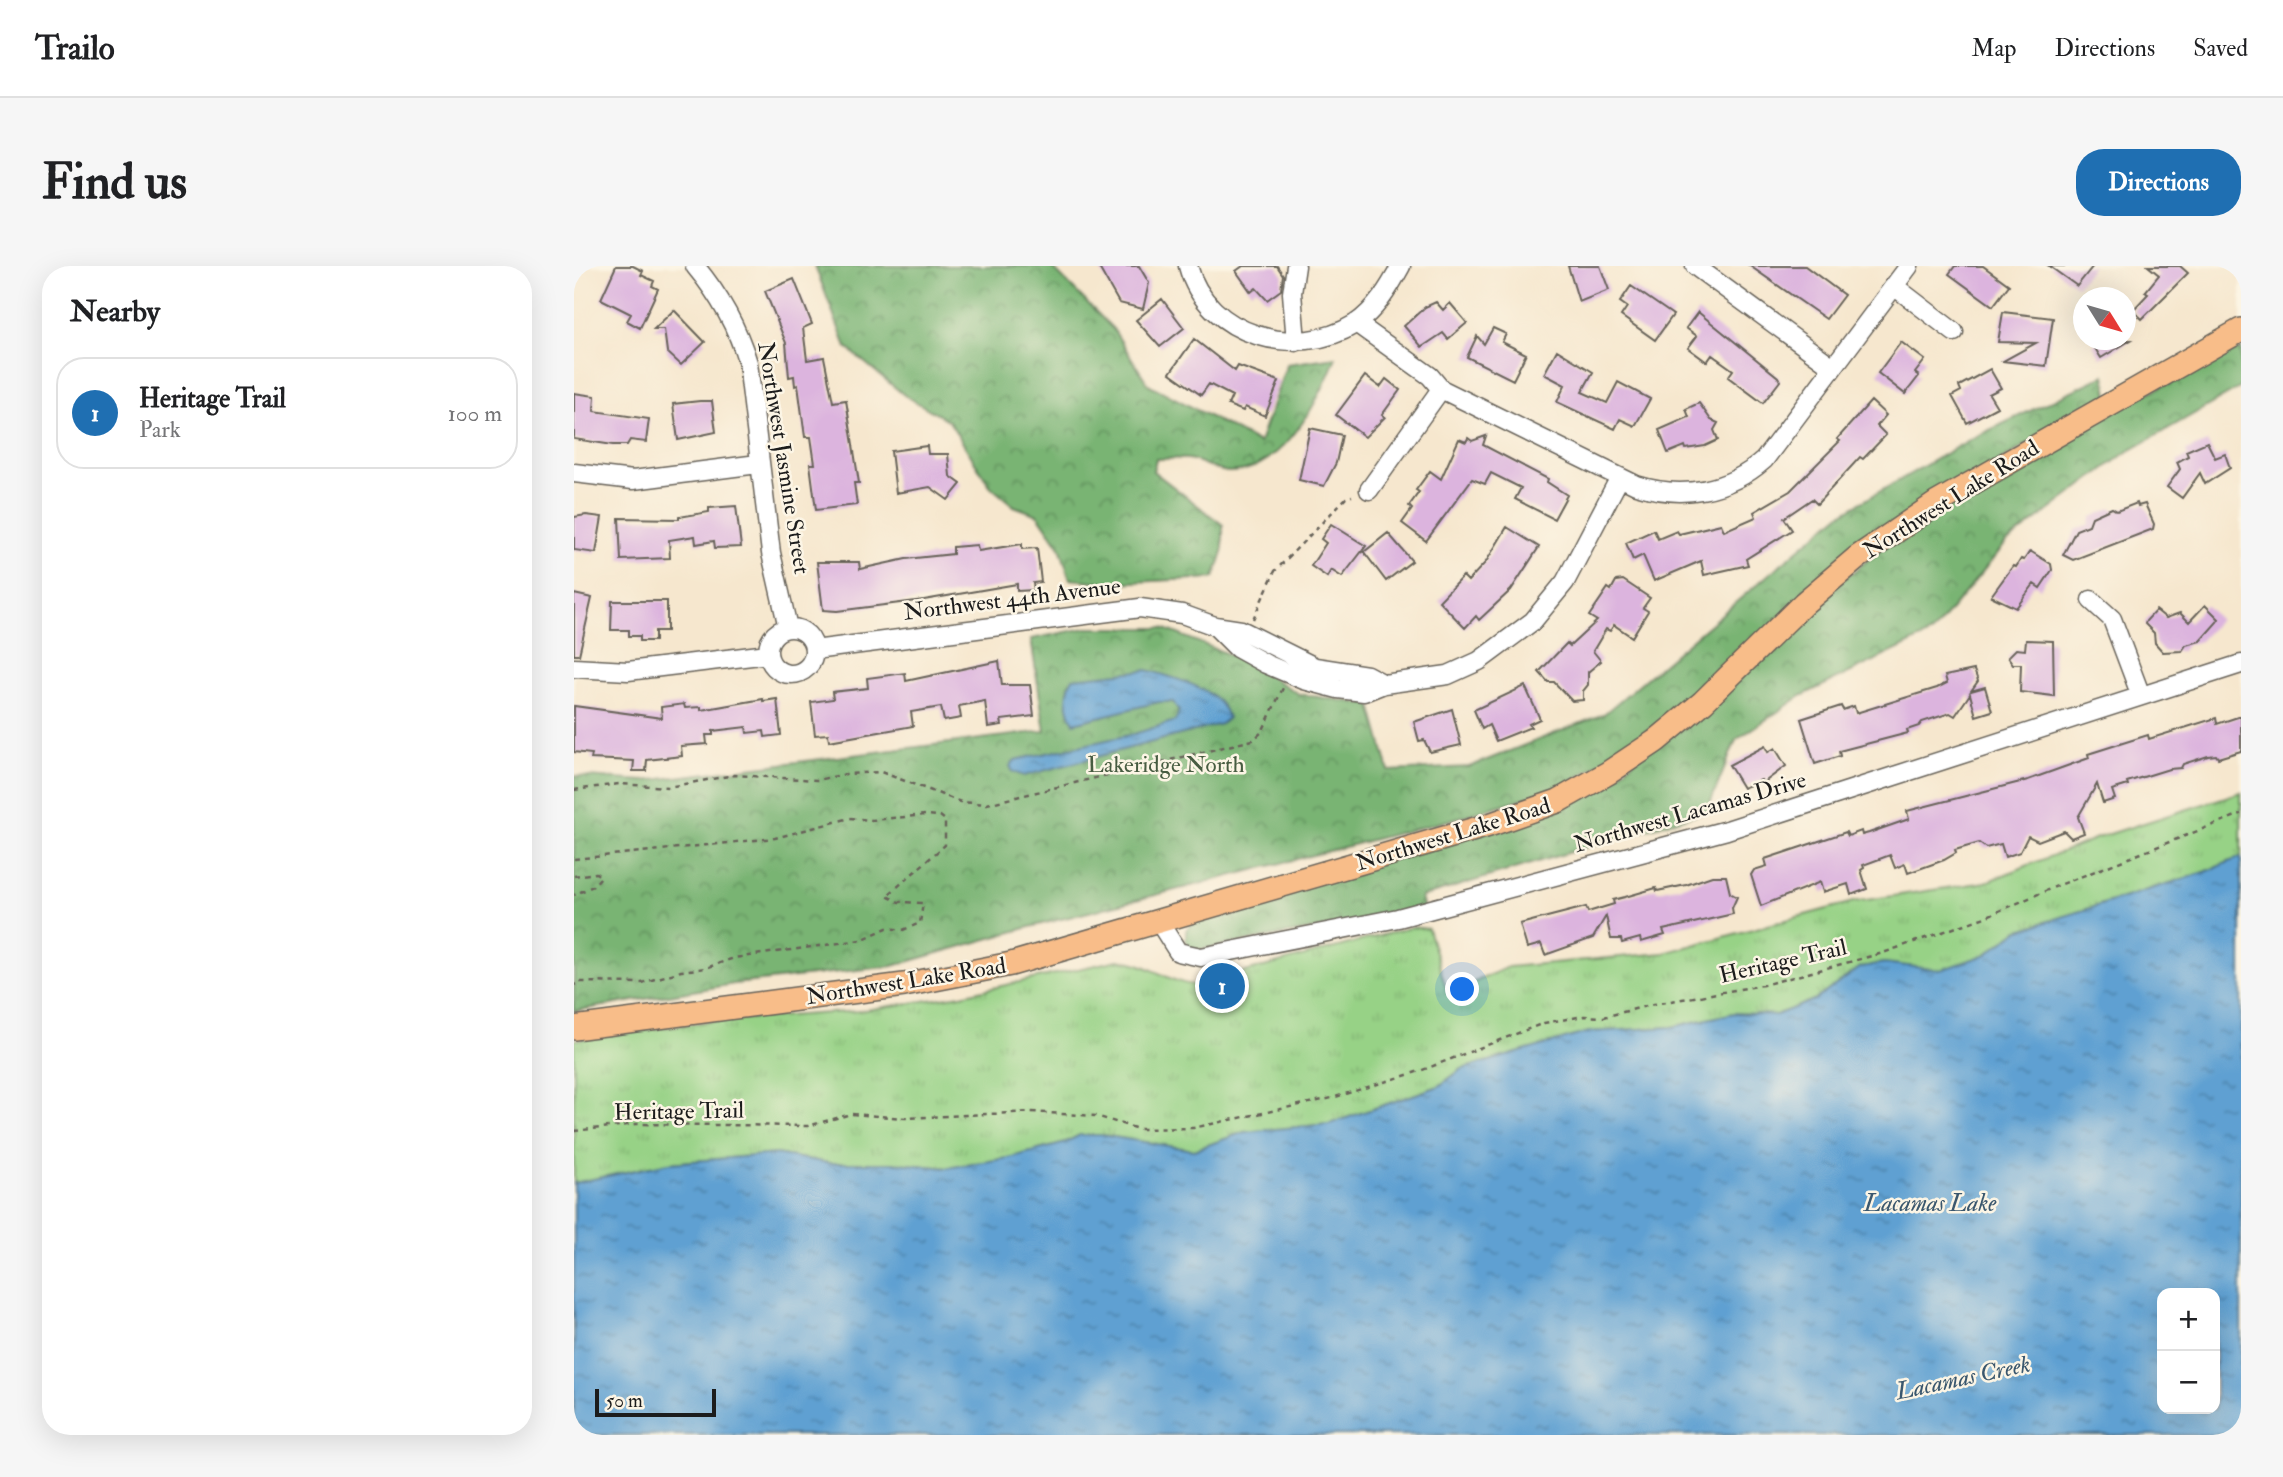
<!DOCTYPE html>
<meta charset="utf-8">
<style>
:root{--surface:#fff;--page:#f6f6f6;--text:#202124;--muted:#757577;--line:#e0e0e0;--accent:#1f6fb2}
body{margin:0;font-family:"IM FELL Double Pica",serif;background:var(--page);color:var(--text)}
.controls{position:absolute;right:21px;bottom:21px;display:grid;overflow:hidden;border-radius:14px;box-shadow:0 7px 28px #0002}
.controls button{width:63px;height:63px;display:grid;place-items:center;padding:0;border:0;border-bottom:2px solid var(--line);background:var(--surface);color:var(--text);font:35px sans-serif}
.compass{position:absolute;left:1499px;top:21px;width:63px;height:63px;border-radius:50%;background:var(--surface);box-shadow:0 7px 28px #0002;rotate:127deg}
.scale{position:absolute;left:21px;bottom:18px;width:121px;box-sizing:border-box;padding-left:7px;border:4px solid #1c1c1c;border-top:0;font-size:19px;line-height:24px;white-space:nowrap;color:#1c1c1c;-webkit-text-stroke:5px #fcf5e5;paint-order:stroke}
.you{position:absolute;left:889px;top:724px;width:24px;height:24px;margin:-18px;border:5px solid #fff;border-radius:50%;background:#1a73e8;box-shadow:0 0 0 10px #1a73e833}
.badge{display:grid;place-items:center;width:46px;height:46px;border-radius:50%;background:var(--accent);color:#fff;font-size:23px;font-weight:700}
.pin{position:absolute;translate:-50% -50%;border:4px solid #fff;box-shadow:0 2px 7px #0006}
.list{margin:0;padding:0;list-style:none}
h2{display:flex;justify-content:space-between;align-items:center;height:91px;margin:0;padding:0 28px;font-size:30px}
h2 small{font-size:23px;font-weight:400;color:var(--muted)}
.list li{display:grid;grid-template-columns:46px 1fr auto;gap:21px;align-items:center;box-sizing:border-box;height:112px;margin:0 14px 14px;padding:0 14px;border:2px solid var(--line);border-radius:28px}
.list b{display:block;font-size:26px;white-space:nowrap}
.list p{margin:0;font-size:23px;white-space:nowrap;color:var(--muted)}
.list em{font-size:23px;font-style:normal;color:var(--muted)}
.map{position:relative;flex:none;width:1667px;height:1169px;overflow:hidden;border-radius:28px}
header{display:flex;align-items:center;gap:42px;box-sizing:border-box;height:98px;padding:0 35px;background:var(--surface);border-bottom:2px solid var(--line)}
header strong{font-size:33px}
nav{display:flex;gap:38px;margin-inline-start:auto;font-size:24px}
.intro{display:flex;align-items:center;justify-content:space-between;box-sizing:border-box;height:168px;padding:0 42px}
h1{margin:0;font-size:49px}
.button{padding:18px 32px;border-radius:28px;background:var(--accent);color:#fff;font-size:24px;font-weight:700}
main{display:flex;gap:42px;padding:0 42px}
aside{flex:1;background:var(--surface);border-radius:28px;box-shadow:0 7px 28px #0002}
.map>svg:first-child{display:block}
</style>
<header>
<strong>Trailo</strong>
<nav><a>Map</a><a>Directions</a><a>Saved</a></nav>
</header>
<div class="intro"><h1>Find us</h1><a class="button">Directions</a></div>
<main>
<aside>
<h2>Nearby<small></small></h2>
<ul class="list">
<li><span class="badge">1</span><div><b>Heritage Trail</b><p>Park</p></div><em>100 m</em></li>
</ul>
</aside>
<div class="map">
<svg width="1667" height="1169" viewBox="0 0 1667 1169">
<defs>
<pattern id="forest-crowns" width="20" height="18" patternUnits="userSpaceOnUse" patternTransform="scale(1.75)"><rect width="20" height="18" fill="#79b473"/><path d="M2 6a3 3 0 1 1 6 0M12 15a3 3 0 1 1 6 0" fill="none" stroke="#62925e"/></pattern>
<pattern id="park-tufts" width="24" height="20" patternUnits="userSpaceOnUse" patternTransform="scale(1.75)"><rect width="24" height="20" fill="#97d286"/><path d="M3 7l-1-3M5 7V3M7 7l1-3M15 17l-1-3M17 17v-4M19 17l1-3" fill="none" stroke="#82b473"/></pattern>
<pattern id="water-ripples" width="26" height="14" patternUnits="userSpaceOnUse" patternTransform="scale(1.75)"><rect width="26" height="14" fill="#5ea0d2"/><path d="M2 4q2-2 4 0t4 0M15 11q2-2 4 0t4 0" fill="none" stroke="#4d82aa"/></pattern>
</defs>
<rect width="100%" height="100%" fill="#fcf5e5"/>
<filter id="ink" filterUnits="userSpaceOnUse"><feTurbulence type="fractalNoise" baseFrequency=".0143" numOctaves="2"/><feDisplacementMap in="SourceGraphic" scale="14" xChannelSelector="R" yChannelSelector="G"/><feConvolveMatrix kernelMatrix="1 2 1 2 8 2 1 2 1" color-interpolation-filters="sRGB"/></filter>
<filter id="wash" filterUnits="userSpaceOnUse"><feTurbulence type="fractalNoise" baseFrequency=".00686" numOctaves="4" result="noise"/><feDisplacementMap in="SourceGraphic" scale="28" xChannelSelector="R" yChannelSelector="G"/><feGaussianBlur stdDeviation="1.57" result="paint"/><feColorMatrix in="noise" values="0 0 0 0 0 0 0 0 0 0 0 0 0 0 0 0 0 1.4 0 .05"/><feComposite in="paint" operator="in"/></filter>
<g filter="url(#wash)">
<rect width="100%" height="100%" fill="#f6e7ce"/>
<path fill="url(#forest-crowns)" stroke="#4a6848" stroke-width="2" d="M241,0H477L539,63L574,118L685,177L713,98L762,91C745,135 709,206 655,206C641,206 628,195 614,193C604,192 592,193 582,193L579,205L649,259V286L640,312L539,317L496,313L486,281L464,249L440,240L416,220L375,155L330,129L272,81Z
M1667,83V121L1550,188L1432,277L1358,367L1227,430L1162,474L1133,545L847,631L850,644L618,685L612,675V664L623,654L1031,521L1200,369L1345,253L1534,146Z
M1531,109L1534,130L1289,277L1122,427L1056,480L985,522L876,554L452,662L319,700L160,718L0,745V510L70,515L471,465L457,373L512,362H589L669,394L725,428L797,439L815,505L895,501L1030,448L1265,249L1397,173Z"/>
<path fill="url(#park-tufts)" stroke="#5a7751" stroke-width="2" d="M1667,526V591L1631,606L1443,665L1411,689L1366,705L1310,697L1287,701L1242,733L1202,749L1160,747L1098,761L1015,766L888,803L865,820L755,858L670,866L620,884L528,869H506L488,878L434,892L373,902L324,897H255L202,888L95,897L0,917V774L138,755L285,745L387,729L544,694C574,695 594,718 623,719L838,661L854,663L874,728L934,701L1090,687L1279,636L1412,616L1523,572Z"/>
<path fill="url(#water-ripples)" stroke="#3d5e77" stroke-width="2" fill-rule="evenodd" d="M573,404C600,412 646,422 654,452L647,458L450,510L439,506L436,500L441,494L560,468L601,455L605,445L599,436H585L500,457C492,442 491,426 499,412Z
M1667,591V1169H0V917L95,897L202,888L255,897H324L373,902L434,892L488,878L506,869H527L620,884L670,866L755,858L865,820L888,803L1015,766L1098,761L1160,747L1202,749L1242,733L1287,701L1310,697L1366,704L1411,689L1443,665L1631,606ZM1588,1027H1641V1143H1588Z"/>
<g id="blocks">
<path fill="#dcb4de" d="M42,0H59L69,5L67,9L80,15L78,20L84,23L66,62L53,55L57,48L27,33Z
M524,0H565L575,17L569,43L545,37Z
M669,0H703L709,9L707,24L693,34L682,22L677,26L662,5Z
M994,0H1026L1035,24L1005,36Z
M1176,0H1231L1270,29L1252,53Z
M1381,0H1409L1435,19L1419,40L1375,8Z
M1475,0H1519L1503,20Z
M1574,0H1606L1614,7L1568,53L1559,44L1574,28L1571,26L1585,9Z
M220,13L238,58L229,62L233,94L250,91L259,136L272,134L285,217H280L283,239L242,244L236,198H241L237,171H231L224,119L221,120L220,110L215,111L212,77L191,25Z
M1057,20L1099,49L1081,74L1047,50L1053,41L1046,36Z
M588,33L610,62L586,81L562,54Z
M862,36L869,44L876,37L893,57L874,73L869,67L848,81L830,60L851,41Z
M100,44L131,76L107,99L93,86L90,63H80Z
M1124,46L1204,111L1206,115L1189,137L1154,111L1159,104L1138,89L1133,96L1114,82L1123,70L1112,62Z
M1429,46L1479,52L1472,100L1429,95L1462,77L1424,76Z
M919,62L932,68L928,76L952,88L939,114L893,91L903,70L910,78Z
M620,73L661,105L664,100L705,115L691,150L671,141L669,145L654,139L658,130L635,118L627,129L596,107Z
M1528,74H1557L1527,92L1519,79Z
M1327,76L1351,94L1341,107L1345,110L1331,128L1304,107Z
M983,84L1019,106L1008,126L1033,137L1044,116L1076,133L1061,160L1046,153L1041,163L983,136L991,119L970,108Z
M1416,103L1427,122L1415,128L1423,141L1393,157L1378,130L1387,125L1385,120Z
M791,110L806,121L812,113L826,124L808,149L811,151L791,171L762,149Z
M0,127L21,130L20,145L75,153L72,176L56,174L53,179H39L0,173Z
M126,135H138L142,166L104,174L99,138Z
M1297,135L1312,149L1303,160L1312,169L1289,193L1286,191L1243,238L1238,233L1210,252L1218,264L1172,293L1174,299L1130,309L1127,295L1080,315L1069,289L1059,294L1052,277L1080,264L1084,273L1103,265L1105,268L1147,258L1150,265L1182,251L1180,246L1216,225L1266,175L1263,173Z
M1125,137L1137,154L1144,157L1140,164L1144,174L1131,180L1112,183L1111,180L1094,187L1085,164L1115,151L1112,143Z
M736,162L768,169L762,197L750,220L725,214Z
M912,170L909,179L974,213L973,216L993,229L980,253L941,233L947,222L917,207L911,218L898,213L852,275L828,257L838,243L835,240L845,226L842,224L856,205L867,213L885,173L892,176L894,172L898,175Z
M1633,176L1641,192L1651,188L1656,202L1631,218L1626,207L1608,232L1593,221L1606,203L1603,196L1614,190L1612,185Z
M353,180L354,188H374L376,210L387,218L374,234L356,221L322,227L317,185Z
M1563,237L1564,240L1571,238L1580,258L1579,263L1499,294L1489,289L1502,264L1515,259L1518,251L1538,242L1543,245Z
M162,240L167,281L141,282L140,275L122,278L121,270L95,274L96,292L47,294L45,252L105,253V251L135,246V242Z
M12,249L28,251L22,287L0,284V251Z
M757,258L792,280L768,311L757,304L753,311L737,300L752,277L747,273Z
M933,261L965,281L937,324L905,354L902,350L891,362L865,335L889,310L894,315L912,296Z
M814,267L838,295L812,315L790,286Z
M448,278V283L463,282L467,316L459,317L460,324L443,325V318L350,334L263,345L249,344L243,296H285L286,303L332,293L379,288V281L403,279L404,285Z
M1456,285L1477,298L1478,304L1466,322L1460,318L1442,342L1417,330L1439,300L1442,301L1447,293L1450,294Z
M1049,314L1076,332L1069,342L1074,345L1058,371L1040,359L1036,365L1032,363L1019,385L1027,395L1014,406V419L1009,425V434L998,435L980,416H974L965,406L993,377L996,380L1023,355L1015,350L1034,322L1037,324L1042,315Z
M0,328L18,332L5,389H0Z
M38,335H93V365H81V375H66V370H55V364H37Z
M1631,339L1645,353L1643,356L1626,375L1612,379L1608,385L1589,386L1581,377L1580,367L1571,358L1572,355L1582,344L1592,352L1606,347L1615,356Z
M1452,374L1479,375L1480,430L1446,426L1447,398H1439L1434,391L1442,383L1451,384Z
M425,395L428,419H456L460,450L427,454L428,459L414,461L411,435L385,440L387,452L370,455L367,441L337,446L339,460L255,475L254,468L241,469L237,436L259,433L258,426L294,422L293,412L331,407L332,415Z
M1400,404L1404,415L1397,425L1411,421L1418,445L1402,450L1396,428L1381,450L1376,447L1348,456L1345,460L1333,464L1334,467L1265,485L1266,490L1241,498L1227,453L1267,440L1269,444L1280,440L1282,447L1363,422L1373,417L1371,410Z
M951,420L966,453L955,458L957,461L922,475L915,459L908,463L900,444Z
M189,433V435L203,433L207,469L191,471L190,465L173,467L172,461L139,465V469H132L133,478L107,480L108,490L73,494L72,505H59L60,495L17,493L18,488L0,486V440L88,452L87,441L110,438L111,442L127,441V444Z
M878,443L887,479L856,486L850,474L845,475L840,456Z
M1667,450V485L1644,492L1642,489L1634,490L1609,498L1607,502L1595,503L1553,516L1554,519L1538,524L1541,533L1529,537L1523,518L1504,551L1510,567L1497,572L1490,565L1464,575L1454,570L1446,586L1431,591L1427,578L1412,582L1405,577L1381,584L1382,587L1370,594L1334,607L1331,598L1321,602L1316,589L1289,599L1290,602L1287,604L1293,623L1277,629L1274,618L1249,626L1246,616L1187,640L1177,609L1180,604L1193,600L1191,593L1272,566L1274,570L1287,565L1288,569L1295,567L1335,553L1333,545L1454,514L1515,492L1514,488L1574,469L1575,473L1642,452L1643,458Z
M1191,480L1194,486L1201,482L1212,500L1189,517L1187,514L1169,522L1155,499Z
M1138,610H1152L1156,627L1163,631L1158,642L1159,648L1089,664L1091,669L1067,676L1066,672L1048,677L1047,673H1037L1032,650L1019,672L971,689L967,678L953,682L946,658L1012,641L1014,646L1040,638L1039,634L1051,631L1082,622L1083,625L1112,619Z"/>
</g>
</g>
<g filter="url(#ink)">
<use href="#blocks" fill-opacity="0" stroke="#68635a" stroke-width="2"/>
<g fill="none" stroke-linecap="round" stroke-linejoin="round">
<g stroke="#68635a" stroke-width="21">
<path id="minor" d="M121,0C146,30 163,60 174,97L197,287L214,362
M614,0C633,71 723,94 781,58C802,44 815,22 827,0
M1121,0L1259,101
M1320,20L1380,66
M782,57L856,110L867,123L1062,219C1107,233 1154,226 1190,194L1335,0
M722,76L718,27L722,0
M0,207L59,214L184,198
M795,224L867,123
M1517,334L1538,353L1567,430
M641,360L663,382L692,398L730,414L764,423L790,426L810,418L874,409L905,395L959,355L991,316L1046,211
M194 385a23 23 0 1 1 46 0a23 23 0 1 1-46 0Z
M240,384L566,342L608,348L641,360L667,364L741,401L793,409L810,418
M0,402L54,405L194,388
M585,656L604,686L627,691L824,652L1153,564L1667,398"/>
</g>
<g stroke="#68635a" stroke-width="26">
<path id="major" d="M0,762L330,719L437,698L915,559L984,535L1034,507L1082,475L1129,436L1230,337L1284,291L1363,237L1667,64"/>
</g>
<path stroke="#68635a" stroke-width="2.5" stroke-dasharray="5 5" stroke-linecap="butt" d="M679,353L701,305L772,232L778,230
M0,524L45,518L94,521L160,509L243,514L272,508L307,506L387,536L413,538L679,474L688,466L709,422
M0,593L201,572L276,552L298,554L352,549L366,550L371,554V579L313,630L325,636L349,637L346,657L329,664L313,662L287,674L160,692L132,702L107,705L68,717L7,716L0,719
M0,610L22,607L27,611L19,620L0,629
M0,865L62,858L234,860L277,848L331,852L457,846L522,850L564,863L619,862L758,832L846,805L970,757L1010,750L1030,751L1080,738L1189,719L1309,687L1411,651L1483,620L1667,548"/>
<use href="#minor" stroke="#fff" stroke-width="18"/>
<use href="#major" stroke="#f8bd89" stroke-width="23"/>
</g>
</g>
<g text-anchor="middle" dominant-baseline="central" stroke-width="5" stroke-linejoin="round" paint-order="stroke">
<g font-size="23" fill="#1c1c1c" stroke="#fcf5e5">
<text transform="translate(210 192) rotate(81)">Northwest Jasmine Street</text>
<text transform="translate(1377 233) rotate(-32)">Northwest Lake Road</text>
<text transform="translate(438 333) rotate(-7)">Northwest 44th Avenue</text>
<text transform="translate(1116 546) rotate(-16)">Northwest Lacamas Drive</text>
<text transform="translate(879 568) rotate(-17)">Northwest Lake Road</text>
<text transform="translate(1209 695) rotate(-13)">Heritage Trail</text>
<text transform="translate(332 715) rotate(-9)">Northwest Lake Road</text>
<text transform="translate(105 845) rotate(-1)">Heritage Trail</text>
</g>
<g font-size="23" fill="#475c41" stroke="#fcf5e5">
<text x="592" y="498">Lakeridge North</text>
</g>
<g font-size="24" font-style="italic" fill="#3a576e" stroke="#fcf5e5">
<text x="1356" y="937">Lacamas Lake</text>
<text transform="translate(1389 1112) rotate(-12)">Lacamas Creek</text>
</g>
</g>
</svg>
<div class="controls">
<button>+</button>
<button>−</button>
</div>
<svg class="compass" viewBox="-18 -18 36 36"><path d="M0-13l5 13h-10z" fill="#e53935"/><path d="M0 13l5-13h-10z" fill="#757577"/></svg>
<div class="scale">50 m</div>
<div class="you"></div>
<div class="pin badge" style="left:648px;top:720px">1</div>
</div>
</main>
